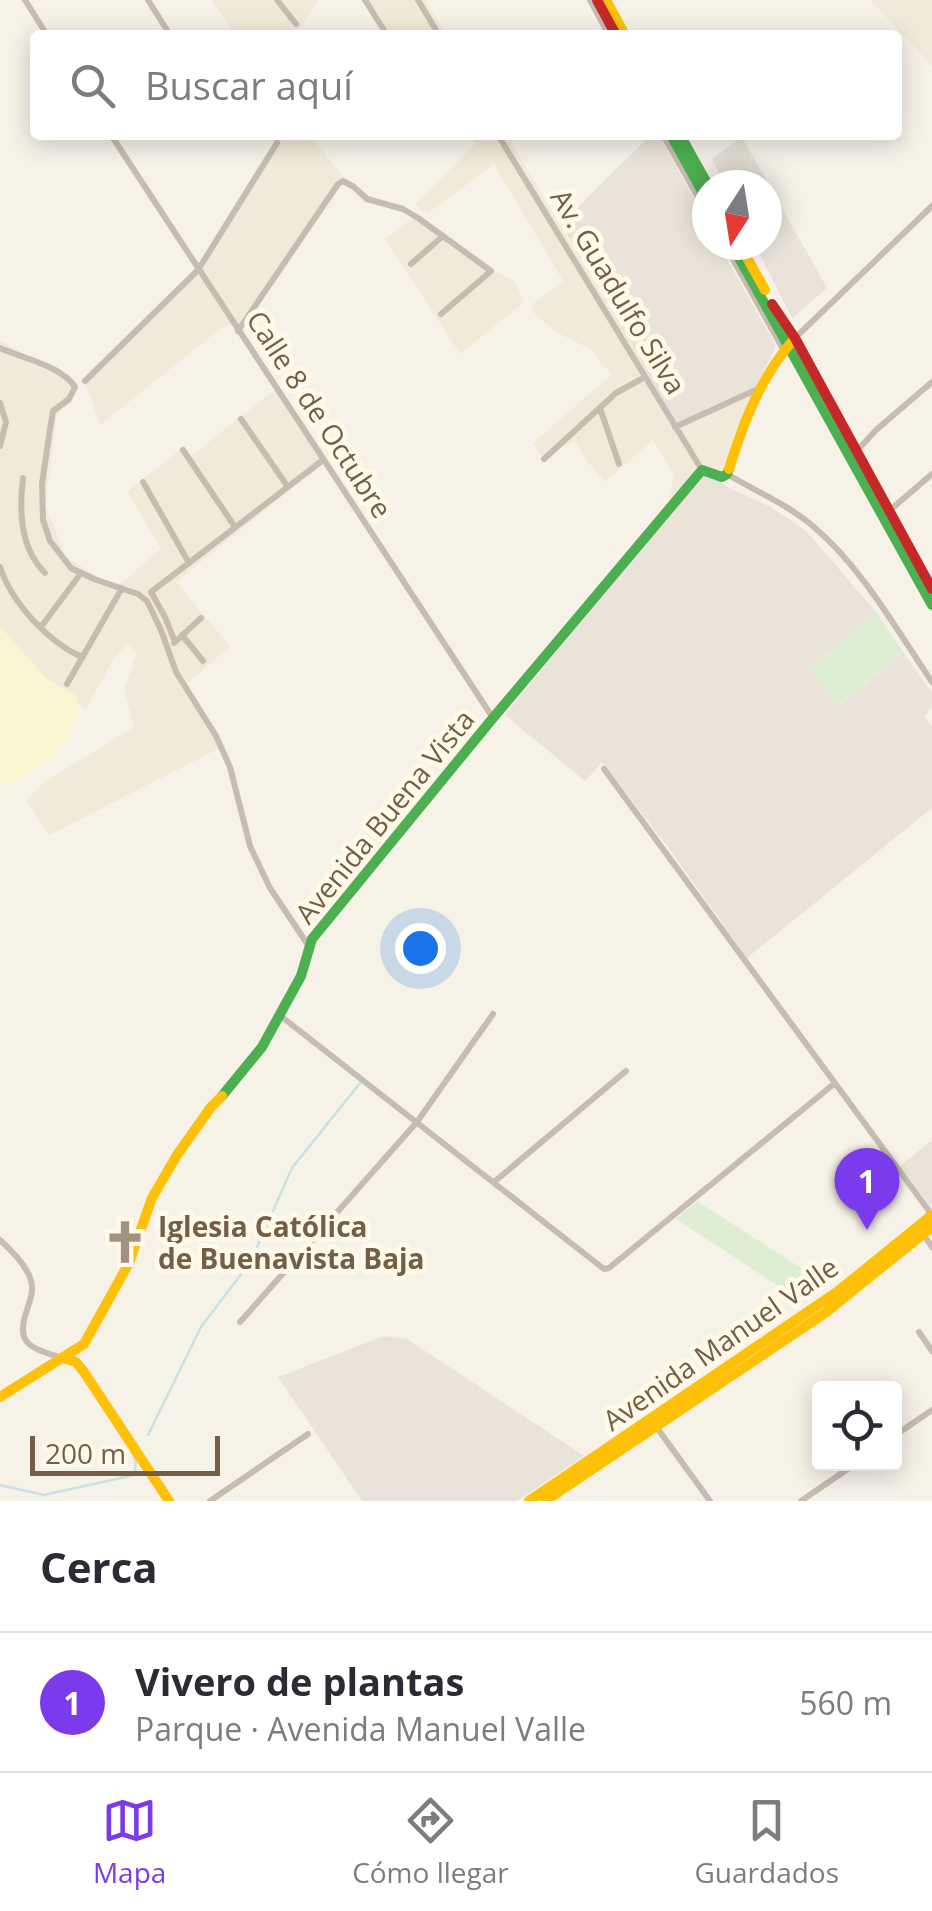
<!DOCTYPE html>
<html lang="es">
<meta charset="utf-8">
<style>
:root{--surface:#fff;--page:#f7f7f7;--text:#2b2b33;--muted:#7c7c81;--line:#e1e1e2;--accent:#7c3aed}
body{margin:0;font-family:"Open Sans",sans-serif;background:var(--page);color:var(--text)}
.controls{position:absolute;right:30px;bottom:30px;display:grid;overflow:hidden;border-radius:10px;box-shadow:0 5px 25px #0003}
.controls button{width:90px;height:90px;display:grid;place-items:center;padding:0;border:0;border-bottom:2px solid var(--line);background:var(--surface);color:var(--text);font:50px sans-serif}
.compass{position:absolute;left:692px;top:170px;width:90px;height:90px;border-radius:50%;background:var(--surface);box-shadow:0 5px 25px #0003;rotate:192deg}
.scale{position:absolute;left:30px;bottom:25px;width:190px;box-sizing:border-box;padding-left:10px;border:5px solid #745e48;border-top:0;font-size:28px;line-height:35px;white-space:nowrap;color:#745e48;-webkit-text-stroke:8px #fff9e8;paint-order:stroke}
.you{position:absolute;left:420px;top:948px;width:35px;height:35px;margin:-25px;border:8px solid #fff;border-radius:50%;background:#1a73e8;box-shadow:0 0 0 15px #1a73e833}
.badge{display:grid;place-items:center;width:65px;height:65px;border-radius:50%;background:var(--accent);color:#fff;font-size:32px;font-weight:700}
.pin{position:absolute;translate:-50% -82px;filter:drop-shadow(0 2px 5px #0008)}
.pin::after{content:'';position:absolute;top:52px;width:35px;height:30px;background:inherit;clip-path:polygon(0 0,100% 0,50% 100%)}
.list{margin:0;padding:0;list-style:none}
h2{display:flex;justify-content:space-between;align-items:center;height:130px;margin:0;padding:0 40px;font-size:42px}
h2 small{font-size:32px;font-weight:400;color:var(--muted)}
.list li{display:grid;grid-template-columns:65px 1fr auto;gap:30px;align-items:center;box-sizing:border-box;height:140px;padding:0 40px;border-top:2px solid var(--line)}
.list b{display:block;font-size:38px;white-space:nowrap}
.list p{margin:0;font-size:32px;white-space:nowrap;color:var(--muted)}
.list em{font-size:32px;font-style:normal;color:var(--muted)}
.icon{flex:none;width:55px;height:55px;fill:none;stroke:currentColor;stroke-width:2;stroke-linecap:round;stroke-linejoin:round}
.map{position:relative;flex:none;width:932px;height:1501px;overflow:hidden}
.search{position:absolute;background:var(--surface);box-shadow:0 5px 25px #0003;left:30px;right:30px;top:30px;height:110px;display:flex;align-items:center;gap:25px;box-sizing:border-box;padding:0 35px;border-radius:10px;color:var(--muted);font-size:38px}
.sheet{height:270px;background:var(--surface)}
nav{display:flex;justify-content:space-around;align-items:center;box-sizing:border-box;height:140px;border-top:2px solid var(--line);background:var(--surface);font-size:28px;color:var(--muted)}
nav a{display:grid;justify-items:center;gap:5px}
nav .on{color:var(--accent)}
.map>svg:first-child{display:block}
</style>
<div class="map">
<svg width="932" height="1501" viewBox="0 0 932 1501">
<rect width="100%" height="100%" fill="#f6f2e8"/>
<path fill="#f2ead8" d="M211,0H318L296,35H237Z
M365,0H425L447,35H386Z
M870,0H932V66Z
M281,135H310L344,178L243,327L225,325L100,425L84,379L195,271Z
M469,135H507L679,427L743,395H752L732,441L725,465L718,472L703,467L669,500L674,476L653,440L605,482L586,460L575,441L541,456L533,443L612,374L597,359L594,351L556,332L534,313L530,306L563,281L494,164L427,214L415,205L475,144Z
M418,214L492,269L516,282L523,303L460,354L385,239Z
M0,341L72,378L79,385L73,400L57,414L45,505L66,557L116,588L161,548L127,492L184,447L191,456L278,387L324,453L323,463L176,582L230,646L187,684L220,736L216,750L49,835L26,800L44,782L134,727L124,690L137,652L127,643L113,660L86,709L53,685L0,631Z"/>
<path fill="#e9e3d9" d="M651,135H659L707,223V245H719L776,346L752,395L743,396L679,428L561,224Z
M742,137L827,288L792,318L755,245H767V185H725L712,159Z
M704,476H712L729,488L771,507L806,531L877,613L808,669L840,705L903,652L932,693V706L924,717L932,726V808L747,958L668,847L602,762L585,781L505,715L659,524Z
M932,1140V1208L900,1166Z
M384,1336L407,1339L584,1456L517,1501H362L278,1377Z"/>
<path fill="#deeed2" d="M877,613L903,652L839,705L808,669Z
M697,1201L829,1286L804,1303L676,1219Z"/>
<path fill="#f9f5d0" d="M0,626L46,678L77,696C77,704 78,713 76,720C71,746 26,785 0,783Z"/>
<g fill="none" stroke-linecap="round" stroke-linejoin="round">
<path stroke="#c9e0e7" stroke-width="2.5" d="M148,1435L201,1327L251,1261L292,1168L360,1083
M0,1485L44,1495L134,1475L136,1462L132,1453"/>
<path stroke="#c6bcb2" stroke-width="6" d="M25,0L47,35
M148,0L170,35
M277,0L296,24
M365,0L387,35
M418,0L439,35
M590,0L609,35
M111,135L493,718
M498,135L702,470
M663,135L707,213
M725,245L783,349
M411,264L443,236
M238,331L338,184L343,181L354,187L367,199L403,209L418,218L491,271L441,314
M795,338L932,206
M0,348C22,358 62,366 75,387L69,399L53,411L50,429L42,484L43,520L50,541L71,568L94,579L138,594L147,601L161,630L176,672L216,736L230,767L250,846L270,888L308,945
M85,381L198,270L277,143
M0,403L6,422L0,446
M600,408L619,464
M241,419L288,487
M675,427L760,388
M183,450L235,527
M857,451L876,430L932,382
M544,459L616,393L645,377
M727,474C755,491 789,505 814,527C863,569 896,629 932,682
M23,478C19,511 20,548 45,573
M143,482L189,563
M889,511L932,474
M0,567C11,602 48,642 82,657
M41,627L81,573
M182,635L203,661
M175,642L165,617L151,592L323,460
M174,643L201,618
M67,684L122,588
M604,769L932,1215
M278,1014L604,1269L609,1268L835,1083
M494,1182L626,1071
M918,1227L932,1247
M0,1240C11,1250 31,1270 32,1286C33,1294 29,1303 27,1310C14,1346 33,1348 62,1358
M240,1322L417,1122L493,1014
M919,1332L932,1351
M655,1425L710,1501
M894,1436L932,1410
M210,1501L308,1434
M801,1501L855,1464"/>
<path stroke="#4caf50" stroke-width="10" d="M671,135L707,200
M680,135L708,185
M732,245L932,605
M222,1096L262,1047L301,976L312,939L493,718L702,470L722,477L727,474L729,469"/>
<path stroke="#ffc107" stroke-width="10" d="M606,0L625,35
M740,245L765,290
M729,469C744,421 761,376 795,338
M63,1358L76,1362L84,1372L169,1501
M0,1397L84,1344L129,1263L152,1198L177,1155L211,1107L222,1096
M529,1501L837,1292L932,1215
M545,1501L825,1313L932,1227"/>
<path stroke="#c62828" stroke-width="10" d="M597,0L616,35
M772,304L795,338L932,589"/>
</g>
<defs>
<g id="church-bare" transform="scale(3.45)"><path d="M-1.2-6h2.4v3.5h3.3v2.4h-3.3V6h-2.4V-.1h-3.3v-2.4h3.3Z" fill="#a29280" stroke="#fff9e8" stroke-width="2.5" paint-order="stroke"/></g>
</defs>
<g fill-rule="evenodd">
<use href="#church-bare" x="125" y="1242"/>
</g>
<g text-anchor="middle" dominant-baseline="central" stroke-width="10" stroke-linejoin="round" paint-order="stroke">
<g font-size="28" fill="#745e48" stroke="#fff9e8">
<text transform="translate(619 291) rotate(59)">Av. Guadulfo Silva</text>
<text transform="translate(320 414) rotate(57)">Calle 8 de Octubre</text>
<text transform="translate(384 816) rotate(-51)">Avenida Buena Vista</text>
<text transform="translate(720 1343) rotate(-35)">Avenida Manuel Valle</text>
</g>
<g font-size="28" font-weight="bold" fill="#745e48" stroke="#fff9e8" text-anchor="start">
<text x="158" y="1226">Iglesia Católica<tspan x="158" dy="32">de Buenavista Baja</tspan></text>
</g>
</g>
</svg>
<div class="controls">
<button><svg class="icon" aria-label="locate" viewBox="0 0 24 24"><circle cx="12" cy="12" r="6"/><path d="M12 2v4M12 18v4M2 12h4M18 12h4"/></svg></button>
</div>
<svg class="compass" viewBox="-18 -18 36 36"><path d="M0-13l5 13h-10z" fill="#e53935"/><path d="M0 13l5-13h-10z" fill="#7c7c81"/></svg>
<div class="scale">200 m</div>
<div class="you"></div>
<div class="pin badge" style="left:867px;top:1230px">1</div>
<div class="search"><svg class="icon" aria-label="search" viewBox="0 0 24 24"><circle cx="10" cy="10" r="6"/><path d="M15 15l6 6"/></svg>Buscar aquí</div>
</div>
<section class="sheet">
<h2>Cerca<small></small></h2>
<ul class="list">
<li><span class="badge">1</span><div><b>Vivero de plantas</b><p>Parque · Avenida Manuel Valle</p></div><em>560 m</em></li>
</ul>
</section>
<nav>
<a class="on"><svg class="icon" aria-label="map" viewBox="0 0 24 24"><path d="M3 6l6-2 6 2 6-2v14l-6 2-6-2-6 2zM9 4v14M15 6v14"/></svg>Mapa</a>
<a><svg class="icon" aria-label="directions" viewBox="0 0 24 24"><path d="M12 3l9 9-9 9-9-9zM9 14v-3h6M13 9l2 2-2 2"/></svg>Cómo llegar</a>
<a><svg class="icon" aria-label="saved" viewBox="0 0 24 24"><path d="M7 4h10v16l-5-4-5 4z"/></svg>Guardados</a>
</nav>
